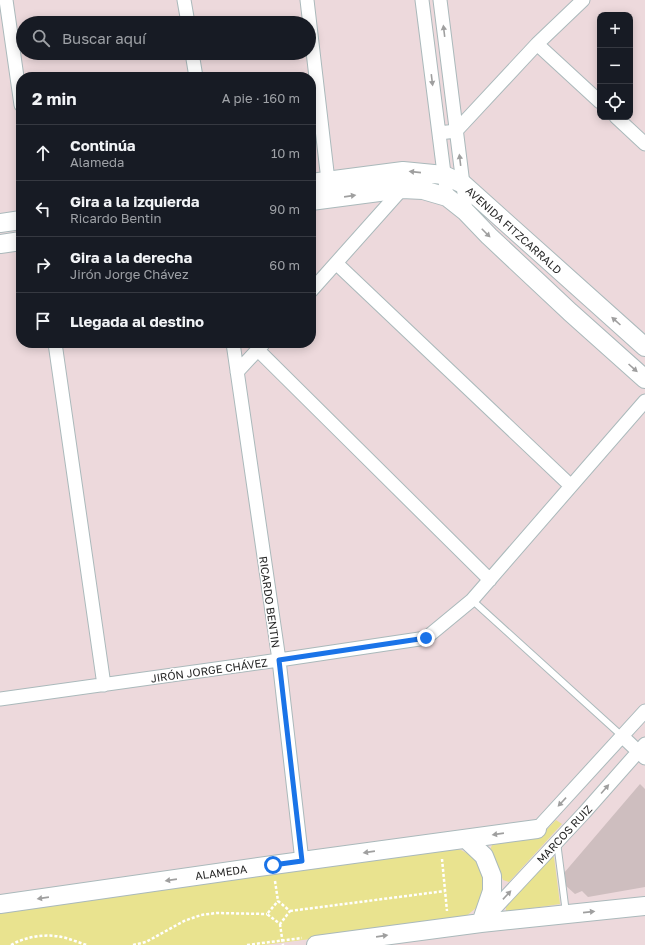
<!DOCTYPE html>
<html lang="es">
<meta charset="utf-8">
<style>
:root{--surface:#171b24;--page:#20242c;--text:#f1f3f6;--muted:#9ea1a6;--line:#363941}
body{margin:0;font-family:"Golos Text",sans-serif;background:var(--page);color:var(--text)}
.controls{position:absolute;right:12px;top:12px;display:grid;overflow:hidden;border-radius:8px;box-shadow:0 2px 10px #0003}
.controls button{width:36px;height:36px;display:grid;place-items:center;padding:0;border:0;border-bottom:1px solid var(--line);background:var(--surface);color:var(--text);font:20px sans-serif}
.stop{position:absolute;width:12px;height:12px;margin:-9px;border:3px solid #1a73e8;border-radius:50%;background:#fff}
.stop.end{background:#1a73e8;border-color:#fff;box-shadow:0 1px 4px #0008}
.list{margin:0;padding:0;list-style:none}
h2{display:flex;justify-content:space-between;align-items:center;height:52px;margin:0;padding:0 16px;font-size:17px}
h2 small{font-size:13px;font-weight:400;color:var(--muted)}
.list li{display:grid;grid-template-columns:26px 1fr auto;gap:12px;align-items:center;box-sizing:border-box;height:56px;padding:0 16px;border-top:1px solid var(--line)}
.list b{display:block;font-size:15px;white-space:nowrap}
.list p{margin:0;font-size:13px;white-space:nowrap;color:var(--muted)}
.list em{font-size:13px;font-style:normal;color:var(--muted)}
.icon{flex:none;width:22px;height:22px;fill:none;stroke:currentColor;stroke-width:2;stroke-linecap:round;stroke-linejoin:round}
.map{position:relative;flex:none;width:645px;height:945px;overflow:hidden}
.search{position:absolute;background:var(--surface);box-shadow:0 2px 10px #0003;left:16px;top:16px;width:300px;height:44px;display:flex;align-items:center;gap:10px;box-sizing:border-box;padding:0 14px;border-radius:22px;color:var(--muted);font-size:15px}
.panel{position:absolute;background:var(--surface);box-shadow:0 2px 10px #0003;left:16px;top:72px;width:300px;height:276px;border-radius:16px}
.map>svg:first-child{display:block}
</style>
<div class="map">
<svg width="645" height="945" viewBox="0 0 645 945">
<rect width="100%" height="100%" fill="#edd9dc"/>
<path fill="#e9e38f" d="M556,820L562,824L509,882L503,880L490,850L492,845L526,838L544,832Z
M447,848L461,850L477,859L484,875V893L476,908L465,917L450,921L264,945H0V907Z
M550,857H554L560,904L506,912V907Z"/>
<path fill="#cebebf" d="M640,784L645,789V887L588,897L582,891L575,894L565,885L564,873Z"/>
<g fill="none" stroke-linecap="round" stroke-linejoin="round">
<g stroke="#aab9bb" stroke-width="8">
<path id="lane" d="M472,600L622,736
M557,842L566,913"/>
</g>
<g stroke="#aab9bb" stroke-width="15">
<path id="street" d="M6,0L21,105
M184,0L188,23
M307,0L329,189
M422,0L447,197
M440,0L463,184L466,212
M537,44L600,102
M192,53L196,77
M616,117L645,144
M439,133L456,131L537,44L583,0
M336,263L571,486
M311,291L402,189
M55,343L104,685
M233,343L279,660L302,861
M258,350L490,580
M237,372L263,344
M0,699L279,660L426,638L472,600L645,401
M622,736L645,758
M537,829L645,711
M485,919L584,813L645,744"/>
</g>
<g stroke="#aab9bb" stroke-width="20">
<path id="secondary" d="M311,183L403,171L444,175L463,184L645,347
M311,201L402,189L423,190L447,197L466,212L489,236L570,312L645,379
M0,223L21,220
M0,244L21,241
M466,839L484,856L492,876V891L481,923
M0,904L273,865L537,829
M316,945L481,923L645,906"/>
</g>
<path stroke="#fff" stroke-width="2.5" stroke-dasharray="3 2" stroke-linecap="butt" d="M442,859L447,911
M275,881L278,901L290,911L280,924L267,914L278,901
M290,911L445,891
M280,924L283,945
M11,945C27,936 47,933 66,938C73,940 80,943 87,945
M133,945L146,942L184,921L201,915L217,913L267,914
M247,945L302,938"/>
<use href="#lane" stroke="#fff" stroke-width="6"/>
<use href="#street" stroke="#fff" stroke-width="13"/>
<use href="#secondary" stroke="#fff" stroke-width="18"/>
</g>
<defs><path id="oneway-solid" d="M-6-.8H1V-3.2L6.5 0L1 3.2V.8H-6Z"/></defs>
<g fill="#9f9f9f">
<use href="#oneway-solid" transform="translate(444 31) rotate(-97)"/>
<use href="#oneway-solid" transform="translate(432 80) rotate(83)"/>
<use href="#oneway-solid" transform="translate(460 160) rotate(-97)"/>
<use href="#oneway-solid" transform="translate(415 172) rotate(-174)"/>
<use href="#oneway-solid" transform="translate(350 196) rotate(-8)"/>
<use href="#oneway-solid" transform="translate(486 233) rotate(45)"/>
<use href="#oneway-solid" transform="translate(616 321) rotate(-138)"/>
<use href="#oneway-solid" transform="translate(633 368) rotate(42)"/>
<use href="#oneway-solid" transform="translate(605 789) rotate(-49)"/>
<use href="#oneway-solid" transform="translate(562 802) rotate(133)"/>
<use href="#oneway-solid" transform="translate(498 834) rotate(172)"/>
<use href="#oneway-solid" transform="translate(369 852) rotate(172)"/>
<use href="#oneway-solid" transform="translate(171 880) rotate(172)"/>
<use href="#oneway-solid" transform="translate(507 895) rotate(-47)"/>
<use href="#oneway-solid" transform="translate(43 898) rotate(172)"/>
<use href="#oneway-solid" transform="translate(589 912) rotate(-6)"/>
<use href="#oneway-solid" transform="translate(382 936) rotate(-8)"/>
</g>
<g fill="none" stroke-linecap="round" stroke-linejoin="round">
<path stroke="#1a73e8" stroke-width="5" d="M273,865L302,861L279,660L426,638"/>
</g>
<g text-anchor="middle" dominant-baseline="central" stroke-width="3" stroke-linejoin="round" paint-order="stroke">
<g font-size="11" fill="#292929" stroke="#fff">
<text transform="translate(514 230) rotate(42)">AVENIDA FITZCARRALD</text>
<text transform="translate(270 602) rotate(82)">RICARDO BENTIN</text>
<text transform="translate(209 670) rotate(-8)">JIRÓN JORGE CHÁVEZ</text>
<text transform="translate(564 834) rotate(-47)">MARCOS RUIZ</text>
<text transform="translate(221 872) rotate(-8)">ALAMEDA</text>
</g>
</g>
</svg>
<div class="controls">
<button>+</button>
<button>−</button>
<button><svg class="icon" aria-label="locate" viewBox="0 0 24 24"><circle cx="12" cy="12" r="6"/><path d="M12 2v4M12 18v4M2 12h4M18 12h4"/></svg></button>
</div>
<div class="stop" style="left:273px;top:865px"></div>
<div class="stop end" style="left:426px;top:638px"></div>
<div class="search"><svg class="icon" aria-label="search" viewBox="0 0 24 24"><circle cx="10" cy="10" r="6"/><path d="M15 15l6 6"/></svg>Buscar aquí</div>
<section class="panel">
<h2>2 min<small>A pie · 160 m</small></h2>
<ul class="list">
<li><svg class="icon" aria-label="ahead" viewBox="0 0 24 24"><path d="M12 20V5M6 11l6-6 6 6"/></svg><div><b>Continúa</b><p>Alameda</p></div><em>10 m</em></li>
<li><svg class="icon" aria-label="left" viewBox="0 0 24 24"><path d="M17 20v-9H6M10 6l-5 5 5 5"/></svg><div><b>Gira a la izquierda</b><p>Ricardo Bentin</p></div><em>90 m</em></li>
<li><svg class="icon" aria-label="right" viewBox="0 0 24 24"><path d="M7 20v-9h11M14 6l5 5-5 5"/></svg><div><b>Gira a la derecha</b><p>Jirón Jorge Chávez</p></div><em>60 m</em></li>
<li><svg class="icon" aria-label="arrive" viewBox="0 0 24 24"><path d="M6 21V4h12l-3 4 3 4H6"/></svg><div><b>Llegada al destino</b></div></li>
</ul>
</section>
</div>
